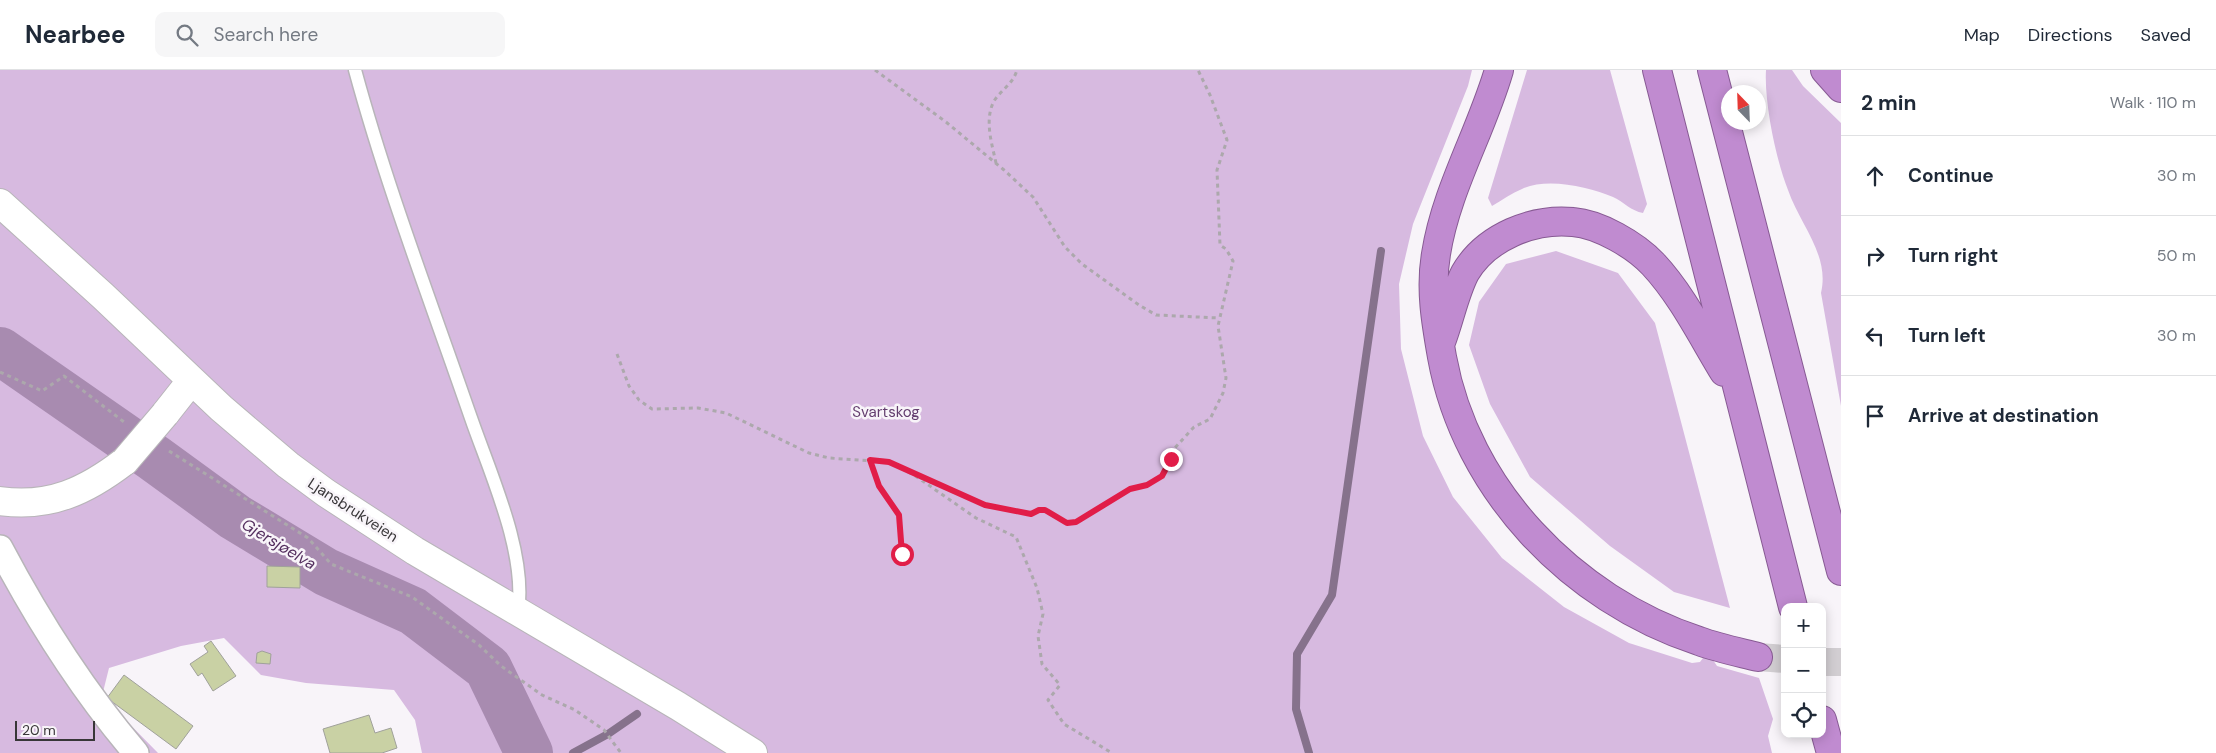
<!DOCTYPE html>
<meta charset="utf-8">
<style>
:root{--surface:#fff;--page:#f6f6f7;--text:#1f2937;--muted:#747a83;--line:#e0e1e3}
body{margin:0;font-family:"DM Sans",sans-serif;background:var(--page);color:var(--text)}
.controls{position:absolute;right:15px;bottom:15px;display:grid;overflow:hidden;border-radius:10px;box-shadow:0 2px 12px #0003}
.controls button{width:45px;height:45px;display:grid;place-items:center;padding:0;border:0;border-bottom:1px solid var(--line);background:var(--surface);color:var(--text);font:25px sans-serif}
.compass{position:absolute;left:1721px;top:15px;width:45px;height:45px;border-radius:50%;background:var(--surface);box-shadow:0 2px 12px #0003;rotate:337deg}
.scale{position:absolute;left:15px;bottom:12px;width:80px;box-sizing:border-box;padding-left:5px;border:2px solid #383638;border-top:0;font-size:14px;line-height:18px;white-space:nowrap;color:#383638;-webkit-text-stroke:4px #f8f4f9;paint-order:stroke}
.stop{position:absolute;width:15px;height:15px;margin:-11px;border:4px solid #e11d48;border-radius:50%;background:#fff}
.stop.end{background:#e11d48;border-color:#fff;box-shadow:0 1px 5px #0008}
.list{margin:0;padding:0;list-style:none}
h2{display:flex;justify-content:space-between;align-items:center;height:65px;margin:0;padding:0 20px;font-size:21px}
h2 small{font-size:16px;font-weight:400;color:var(--muted)}
.list li{display:grid;grid-template-columns:32px 1fr auto;gap:15px;align-items:center;box-sizing:border-box;height:80px;padding:0 20px;border-top:1px solid var(--line)}
.list b{display:block;font-size:19px;white-space:nowrap}
.list em{font-size:16px;font-style:normal;color:var(--muted)}
.icon{flex:none;width:28px;height:28px;fill:none;stroke:currentColor;stroke-width:2;stroke-linecap:round;stroke-linejoin:round}
.map{position:relative;flex:none;width:1841px;height:683px;overflow:hidden}
header{display:flex;align-items:center;gap:30px;box-sizing:border-box;height:70px;padding:0 25px;background:var(--surface);border-bottom:1px solid var(--line)}
header strong{font-size:24px}
nav{display:flex;gap:28px;margin-inline-start:auto;font-size:18px}
.search{width:350px;height:45px;background:var(--page);display:flex;align-items:center;gap:12px;box-sizing:border-box;padding:0 18px;border-radius:10px;color:var(--muted);font-size:19px}
main{display:flex}
aside{flex:1;background:var(--surface)}
.map>svg:first-child{display:block}
</style>
<header>
<strong>Nearbee</strong>
<div class="search"><svg class="icon" aria-label="search" viewBox="0 0 24 24"><circle cx="10" cy="10" r="6"/><path d="M15 15l6 6"/></svg>Search here</div>
<nav><a>Map</a><a>Directions</a><a>Saved</a></nav>
</header>
<main>
<div class="map">
<svg width="1841" height="683" viewBox="0 0 1841 683">
<rect width="100%" height="100%" fill="#f8f4f9"/>
<path fill="#d7bae0" d="M0,0H1472L1468,16L1413,154L1399,214L1401,279L1423,366L1453,427L1502,488L1564,537L1629,573L1692,593L1700,592L1703,588L1711,587L1717,596L1759,608L1773,649L1768,666L1772,683H422L415,650L394,620L306,613L261,605L224,568L181,576L109,598L102,626L158,683H0Z
M1527,0H1610L1647,134L1643,143C1631,141 1624,132 1613,127C1589,117 1547,107 1522,119C1512,123 1502,130 1492,136L1488,128Z
M1766,0H1792L1803,16L1841,53V336L1821,223C1830,185 1800,155 1788,120C1776,90 1764,32 1766,0Z
M1556,181L1618,203L1655,253L1730,538L1674,522L1610,476L1530,407L1490,334L1469,275L1479,232L1506,194Z"/>
<g fill="none" stroke-linecap="round" stroke-linejoin="round">
<path stroke="#86728c" stroke-width="8" d="M573,683L608,664L637,644
M1309,683L1296,639L1297,584L1332,525L1381,181"/>
<path stroke="#a88bb0" stroke-width="48" d="M0,281L154,388L235,447L326,502L413,541L488,598L529,683"/>
</g>
<path fill="#c9d1a4" stroke="#a0a19b" d="M267,496L300,497V518L267,517Z
M211,571L236,606L213,621L202,603L198,606L190,594L208,582L204,576Z
M262,581L271,584L270,594L256,593L257,583Z
M124,605L193,656L176,679L107,628Z
M369,645L375,663L391,658L397,678L382,683H330L323,659Z"/>
<g fill="none" stroke-linecap="round" stroke-linejoin="round">
<path stroke="#d2ced2" stroke-width="28" stroke-dasharray="28 14" stroke-linecap="butt" d="M1758,587L1785,589
M1822,592H1841"/>
<g stroke="#b8b5b9" stroke-width="15">
<path id="service" d="M355,0C387,118 431,232 471,348C490,403 527,483 518,541"/>
</g>
<g stroke="#b8b5b9" stroke-width="28">
<path id="minor" d="M0,478C38,550 83,621 136,683"/>
</g>
<g stroke="#b8b5b9" stroke-width="30">
<path id="secondary" d="M0,133L103,226L221,338L288,395L326,423L415,481L678,636L753,683
M165,344L191,311
M0,431C50,438 86,421 125,391"/>
</g>
<g stroke="#875a93" stroke-width="30">
<path id="trunk" d="M1499,0C1481,62 1446,120 1436,184C1430,219 1436,253 1442,287C1466,419 1571,529 1699,571C1718,578 1738,582 1758,587
M1657,0L1793,537
M1712,0L1841,501
M1825,0L1841,18
M1441,272C1449,251 1455,222 1465,203C1486,167 1533,148 1573,152C1599,154 1635,175 1653,194C1682,225 1702,266 1724,302
M1822,650L1831,683"/>
</g>
<path stroke="#aca8ac" stroke-width="3" stroke-dasharray="4 4" stroke-linecap="butt" d="M875,0L946,52L1004,100L1033,127L1065,177L1082,194L1139,235L1156,245L1219,248
M996,93C992,74 984,50 994,31C1001,20 1013,14 1017,0
M617,284L629,316L639,330L652,339L698,338L726,343L809,383L829,388L889,392L914,405L976,448L1016,467L1037,518L1043,544L1038,566L1042,594L1060,615L1048,630L1064,654L1112,683
M0,302L42,321L64,306L124,352
M169,381L308,468L331,494L412,527L479,575L501,596L542,625L575,640L604,660L621,683
M870,390L879,416L899,445L902,484
M921,408L985,435L1031,444L1039,440H1045L1067,453L1076,452L1131,419L1147,415L1162,406L1167,399L1172,381L1194,357L1210,349L1223,323L1226,308L1218,256L1233,191L1226,179L1220,175L1217,100L1227,70L1210,25L1198,0"/>
<use href="#service" stroke="#fff" stroke-width="12"/>
<use href="#minor" stroke="#fff" stroke-width="25"/>
<use href="#secondary" stroke="#fff" stroke-width="28"/>
<use href="#trunk" stroke="#c08bd0" stroke-width="28"/>
<g stroke="#b8b5b9" stroke-width="30" stroke-linecap="butt">
<path id="secondary-bridge" d="M125,391L165,344"/>
</g>
<use href="#secondary-bridge" stroke="#fff" stroke-width="28"/>
</g>
<g fill="none" stroke-linecap="round" stroke-linejoin="round">
<path stroke="#e11d48" stroke-width="6" d="M902,484L899,445L879,416L870,390L889,392L985,435L1031,444L1039,440H1045L1067,453L1076,452L1130,419L1147,415L1162,406L1171,389"/>
</g>
<g text-anchor="middle" dominant-baseline="central" stroke-width="5" stroke-linejoin="round" paint-order="stroke">
<g font-size="15" fill="#643e6f" stroke="#f8f4f9">
<text x="886" y="342">Svartskog</text>
</g>
<g font-size="15" fill="#383638" stroke="#f8f4f9">
<text transform="translate(353 440) rotate(33)">Ljansbrukveien</text>
</g>
<g font-size="16" font-style="italic" fill="#542f5f" stroke="#f8f4f9">
<text transform="translate(279 474) rotate(31)">Gjersjøelva</text>
</g>
</g>
</svg>
<div class="controls">
<button>+</button>
<button>−</button>
<button><svg class="icon" aria-label="locate" viewBox="0 0 24 24"><circle cx="12" cy="12" r="6"/><path d="M12 2v4M12 18v4M2 12h4M18 12h4"/></svg></button>
</div>
<svg class="compass" viewBox="-18 -18 36 36"><path d="M0-13l5 13h-10z" fill="#e53935"/><path d="M0 13l5-13h-10z" fill="#747a83"/></svg>
<div class="scale">20 m</div>
<div class="stop" style="left:902px;top:484px"></div>
<div class="stop end" style="left:1171px;top:389px"></div>
</div>
<aside>
<h2>2 min<small>Walk · 110 m</small></h2>
<ul class="list">
<li><svg class="icon" aria-label="ahead" viewBox="0 0 24 24"><path d="M12 20V5M6 11l6-6 6 6"/></svg><div><b>Continue</b></div><em>30 m</em></li>
<li><svg class="icon" aria-label="right" viewBox="0 0 24 24"><path d="M7 20v-9h11M14 6l5 5-5 5"/></svg><div><b>Turn right</b></div><em>50 m</em></li>
<li><svg class="icon" aria-label="left" viewBox="0 0 24 24"><path d="M17 20v-9H6M10 6l-5 5 5 5"/></svg><div><b>Turn left</b></div><em>30 m</em></li>
<li><svg class="icon" aria-label="arrive" viewBox="0 0 24 24"><path d="M6 21V4h12l-3 4 3 4H6"/></svg><div><b>Arrive at destination</b></div></li>
</ul>
</aside>
</main>
